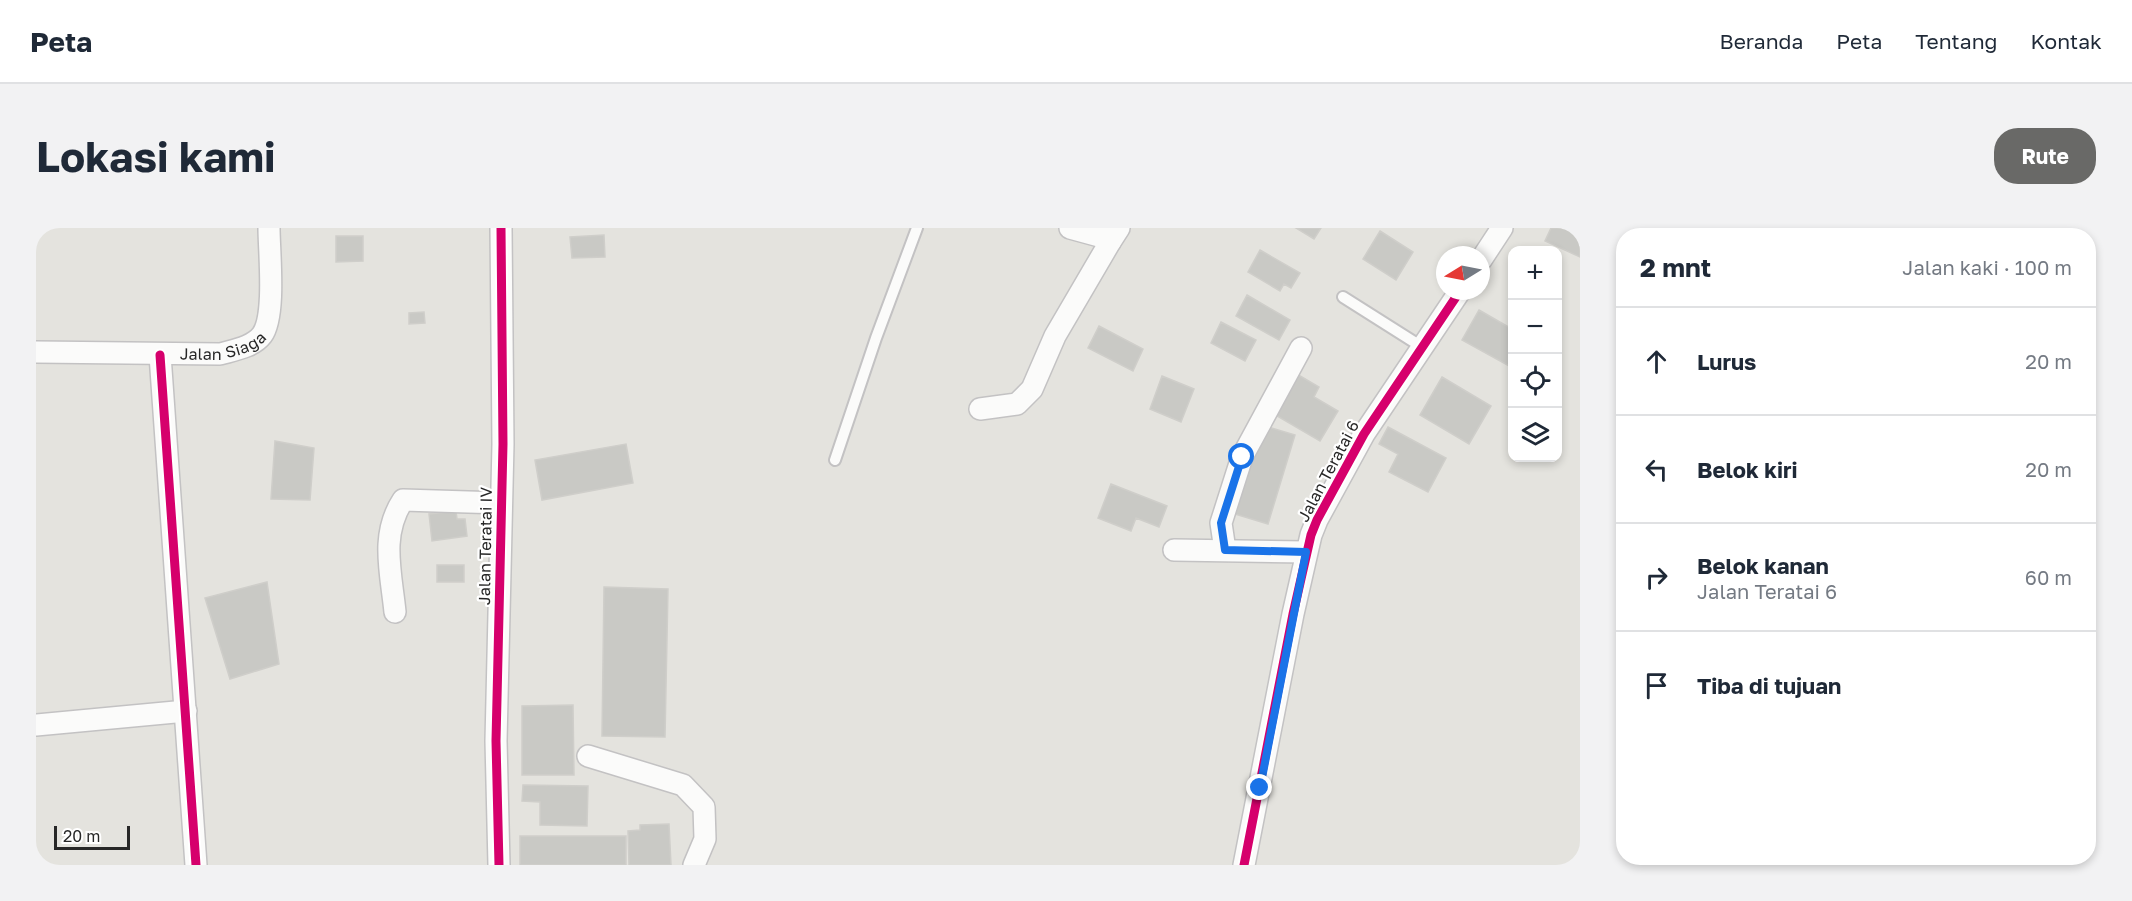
<!DOCTYPE html>
<html lang="id">
<meta charset="utf-8">
<style>
:root{--surface:#fff;--page:#f2f2f3;--text:#1f2937;--muted:#747a83;--line:#e0e1e3;--accent:#696967}
body{margin:0;font-family:"Golos Text",sans-serif;background:var(--page);color:var(--text)}
.controls{position:absolute;right:18px;top:18px;display:grid;overflow:hidden;border-radius:12px;box-shadow:0 3px 9px #0003}
.controls button{width:54px;height:54px;display:grid;place-items:center;padding:0;border:0;border-bottom:2px solid var(--line);background:var(--surface);color:var(--text);font:30px sans-serif}
.compass{position:absolute;left:1400px;top:18px;width:54px;height:54px;border-radius:50%;background:var(--surface);box-shadow:0 3px 9px #0003;rotate:260deg}
.scale{position:absolute;left:18px;bottom:15px;width:76px;box-sizing:border-box;padding-left:6px;border:3px solid #272727;border-top:0;font-size:16px;line-height:21px;white-space:nowrap;color:#272727;-webkit-text-stroke:4px #fff;paint-order:stroke}
.stop{position:absolute;width:18px;height:18px;margin:-14px;border:4px solid #1a73e8;border-radius:50%;background:#fff}
.stop.end{background:#1a73e8;border-color:#fff;box-shadow:0 2px 6px #0008}
.list{margin:0;padding:0;list-style:none}
h2{display:flex;justify-content:space-between;align-items:center;height:78px;margin:0;padding:0 24px;font-size:26px}
h2 small{font-size:20px;font-weight:400;color:var(--muted)}
.list li{display:grid;grid-template-columns:39px 1fr auto;gap:18px;align-items:center;box-sizing:border-box;height:108px;padding:0 24px;border-top:2px solid var(--line)}
.list b{display:block;font-size:22px;white-space:nowrap}
.list p{margin:0;font-size:20px;white-space:nowrap;color:var(--muted)}
.list em{font-size:20px;font-style:normal;color:var(--muted)}
.icon{flex:none;width:33px;height:33px;fill:none;stroke:currentColor;stroke-width:2;stroke-linecap:round;stroke-linejoin:round}
.map{position:relative;flex:none;width:1544px;height:637px;overflow:hidden;border-radius:24px}
header{display:flex;align-items:center;gap:36px;box-sizing:border-box;height:84px;padding:0 30px;background:var(--surface);border-bottom:2px solid var(--line)}
header strong{font-size:28px}
nav{display:flex;gap:33px;margin-inline-start:auto;font-size:21px}
.intro{display:flex;align-items:center;justify-content:space-between;box-sizing:border-box;height:144px;padding:0 36px}
h1{margin:0;font-size:42px}
.button{padding:15px 27px;border-radius:24px;background:var(--accent);color:#fff;font-size:21px;font-weight:700}
main{display:flex;gap:36px;padding:0 36px}
aside{flex:1;background:var(--surface);border-radius:24px;box-shadow:0 3px 9px #0003}
.map>svg:first-child{display:block}
</style>
<header>
<strong>Peta</strong>
<nav><a>Beranda</a><a>Peta</a><a>Tentang</a><a>Kontak</a></nav>
</header>
<div class="intro"><h1>Lokasi kami</h1><a class="button">Rute</a></div>
<main>
<div class="map">
<svg width="1544" height="637" viewBox="0 0 1544 637">
<rect width="100%" height="100%" fill="#e4e3de"/>
<path fill="#c9c9c5" stroke="#cfceca" stroke-width="1.5" d="M1260,0H1285L1278,11Z
M1515,0H1532L1541,4L1544,0V29L1509,13Z
M1344,3L1377,24L1360,52L1327,31Z
M568,7L569,29L536,30L534,9Z
M300,8H327V33L300,34Z
M1224,22L1264,45L1255,60L1248,56L1244,63L1212,44Z
M1211,67L1254,92L1243,112L1200,88Z
M1443,82L1476,101L1475,139L1426,112Z
M388,84L389,95L373,96V85Z
M1185,94L1220,112L1209,133L1175,115Z
M1063,98L1107,121L1097,143L1052,120Z
M1259,145L1283,159L1278,169L1302,183L1284,213L1236,185Z
M1126,148L1158,161L1145,194L1114,181Z
M1406,149L1455,178L1433,216L1384,187Z
M1226,197L1259,207L1232,296L1199,286Z
M1352,199L1410,230L1392,264L1353,244L1362,226L1343,216Z
M239,213L278,220L274,272L235,271Z
M590,216L597,255L506,272L499,232Z
M1075,256L1131,278L1123,299L1100,290L1095,303L1062,290Z
M420,283L421,291H429L431,308L396,313L393,286Z
M401,337H428V354H401Z
M231,354L243,436L194,451L169,370Z
M568,359L632,361L629,509L566,508Z
M537,477L538,547H486V478Z
M487,557L552,558L551,598L504,597V574L486,573Z
M633,596L635,637H593L592,603L604,602V597Z
M484,608H590V637H484Z"/>
<g fill="none" stroke-linecap="round" stroke-linejoin="round">
<g stroke="#c3c2c3" stroke-width="14">
<path id="service" d="M1307,69L1386,119
M799,232L840,110L881,0"/>
</g>
<g stroke="#c3c2c3" stroke-width="24">
<g id="minor">
<path d="M1034,0L1067,9L1074,14L1083,0"/>
<path d="M1445,32L1466,0"/>
<path id="s1" d="M0,124L184,126C198,122 217,119 226,107C240,88 233,24 233,0"/>
<path d="M124,127L160,637"/>
<path d="M944,181L981,176L996,161L1019,108L1074,14"/>
<path d="M1138,322L1270,324"/>
<path d="M1189,322L1185,295L1206,229L1265,120"/>
<path d="M359,384C355,344 344,307 367,272L465,275"/>
<path d="M0,497L150,483"/>
<path d="M552,528L647,557L668,579L669,611L658,637"/>
<path d="M463,637L460,513L467,216L465,0"/>
<path d="M1208,637L1257,386L1275,307L1281,292L1328,206L1424,63"/>
</g>
</g>
<use href="#service" stroke="#fbfbfa" stroke-width="10"/>
<use href="#minor" stroke="#fbfbfa" stroke-width="21"/>
<g stroke="#fff" stroke-width="13">
<path id="cycleway" d="M124,127L160,637
M463,637L460,513L467,216L465,0
M1208,637L1257,386L1275,307L1281,292L1328,206L1424,63"/>
</g>
<use href="#cycleway" stroke="#d6006c" stroke-width="9"/>
</g>
<g fill="none" stroke-linecap="round" stroke-linejoin="round">
<path stroke="#1a73e8" stroke-width="8" d="M1206,229L1185,295L1189,322L1270,324L1224,560"/>
</g>
<g text-anchor="middle" dominant-baseline="central" stroke-width="4.5" stroke-linejoin="round" paint-order="stroke">
<g font-size="16" fill="#272727" stroke="#fff">
<text stroke="none"><textPath href="#s1" startOffset="188">Jalan Siaga</textPath></text>
<text transform="translate(1292 243) rotate(-62)">Jalan Teratai 6</text>
<text transform="translate(449 318) rotate(-89)">Jalan Teratai IV</text>
</g>
</g>
</svg>
<div class="controls">
<button>+</button>
<button>−</button>
<button><svg class="icon" aria-label="locate" viewBox="0 0 24 24"><circle cx="12" cy="12" r="6"/><path d="M12 2v4M12 18v4M2 12h4M18 12h4"/></svg></button>
<button><svg class="icon" aria-label="layers" viewBox="0 0 24 24"><path d="M12 4l9 5-9 5-9-5zM3 14l9 5 9-5"/></svg></button>
</div>
<svg class="compass" viewBox="-18 -18 36 36"><path d="M0-13l5 13h-10z" fill="#e53935"/><path d="M0 13l5-13h-10z" fill="#747a83"/></svg>
<div class="scale">20 m</div>
<div class="stop" style="left:1206px;top:229px"></div>
<div class="stop end" style="left:1224px;top:560px"></div>
</div>
<aside>
<h2>2 mnt<small>Jalan kaki · 100 m</small></h2>
<ul class="list">
<li><svg class="icon" aria-label="ahead" viewBox="0 0 24 24"><path d="M12 20V5M6 11l6-6 6 6"/></svg><div><b>Lurus</b></div><em>20 m</em></li>
<li><svg class="icon" aria-label="left" viewBox="0 0 24 24"><path d="M17 20v-9H6M10 6l-5 5 5 5"/></svg><div><b>Belok kiri</b></div><em>20 m</em></li>
<li><svg class="icon" aria-label="right" viewBox="0 0 24 24"><path d="M7 20v-9h11M14 6l5 5-5 5"/></svg><div><b>Belok kanan</b><p>Jalan Teratai 6</p></div><em>60 m</em></li>
<li><svg class="icon" aria-label="arrive" viewBox="0 0 24 24"><path d="M6 21V4h12l-3 4 3 4H6"/></svg><div><b>Tiba di tujuan</b></div></li>
</ul>
</aside>
</main>
